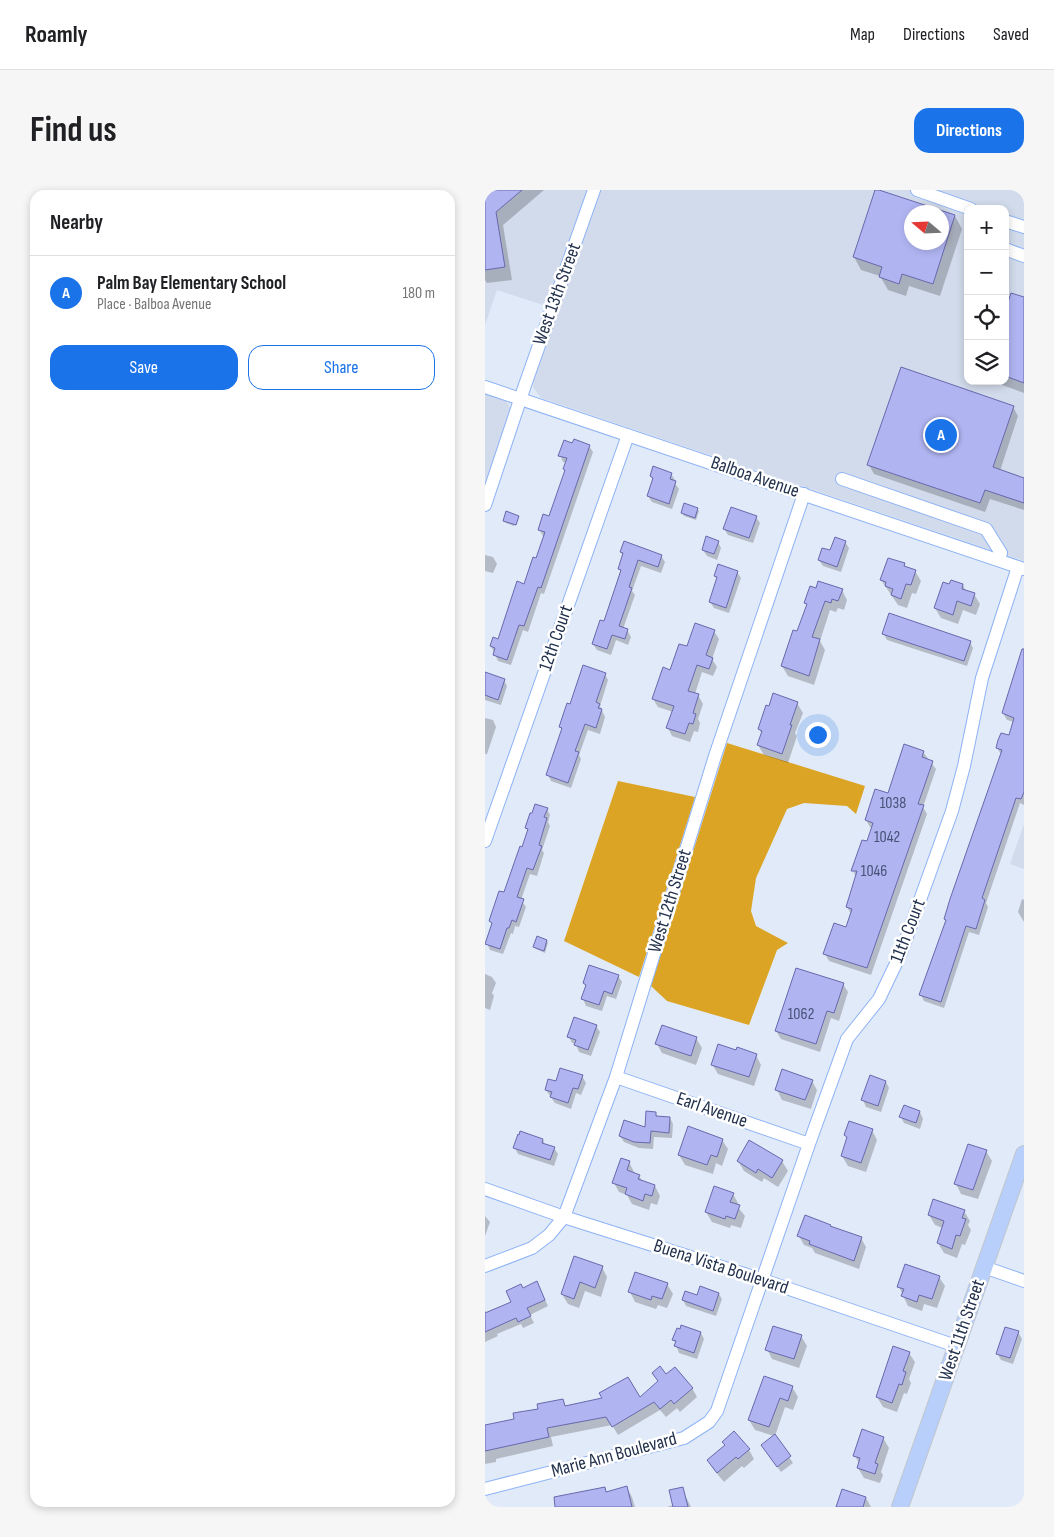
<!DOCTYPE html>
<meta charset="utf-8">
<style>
:root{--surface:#fff;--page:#f6f6f6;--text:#202124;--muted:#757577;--line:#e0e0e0;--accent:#1a73e8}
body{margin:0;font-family:"Sofia Sans Condensed",sans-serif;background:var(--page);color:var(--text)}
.controls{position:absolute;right:15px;top:15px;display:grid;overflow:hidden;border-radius:10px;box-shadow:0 2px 8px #0003}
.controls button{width:45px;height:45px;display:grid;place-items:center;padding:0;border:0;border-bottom:1px solid var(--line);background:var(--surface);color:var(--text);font:25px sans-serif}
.compass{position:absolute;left:419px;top:15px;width:45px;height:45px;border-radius:50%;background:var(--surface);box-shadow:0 2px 8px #0003;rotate:289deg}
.you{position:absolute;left:332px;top:544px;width:18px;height:18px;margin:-12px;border:4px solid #fff;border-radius:50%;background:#1a73e8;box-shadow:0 0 0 8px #1a73e833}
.badge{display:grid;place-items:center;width:32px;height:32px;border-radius:50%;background:var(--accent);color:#fff;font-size:16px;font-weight:700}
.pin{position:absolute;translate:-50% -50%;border:2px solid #fff;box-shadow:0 1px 5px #0006}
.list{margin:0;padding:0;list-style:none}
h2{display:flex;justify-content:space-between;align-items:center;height:65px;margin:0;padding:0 20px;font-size:21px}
h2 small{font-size:16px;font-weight:400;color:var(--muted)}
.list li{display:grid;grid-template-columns:32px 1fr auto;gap:15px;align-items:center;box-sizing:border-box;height:75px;padding:0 20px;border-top:1px solid var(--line)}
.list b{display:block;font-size:19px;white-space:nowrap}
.list p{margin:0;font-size:16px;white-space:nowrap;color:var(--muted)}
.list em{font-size:16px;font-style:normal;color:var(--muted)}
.actions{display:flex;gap:10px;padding:15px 20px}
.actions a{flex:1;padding:11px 0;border:1px solid var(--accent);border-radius:15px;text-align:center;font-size:18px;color:var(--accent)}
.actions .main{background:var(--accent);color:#fff}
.icon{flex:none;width:28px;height:28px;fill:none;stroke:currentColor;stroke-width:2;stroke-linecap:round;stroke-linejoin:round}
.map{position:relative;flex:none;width:539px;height:1317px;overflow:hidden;border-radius:15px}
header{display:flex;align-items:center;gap:30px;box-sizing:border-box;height:70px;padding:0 25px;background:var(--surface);border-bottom:1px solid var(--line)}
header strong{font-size:24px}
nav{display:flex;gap:28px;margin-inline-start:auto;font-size:18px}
.intro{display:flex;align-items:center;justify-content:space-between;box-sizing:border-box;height:120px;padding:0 30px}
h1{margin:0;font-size:35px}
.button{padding:12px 22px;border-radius:15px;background:var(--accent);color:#fff;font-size:18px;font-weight:700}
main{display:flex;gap:30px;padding:0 30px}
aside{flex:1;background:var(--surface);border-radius:15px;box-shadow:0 2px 8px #0003}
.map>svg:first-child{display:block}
</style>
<header>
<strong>Roamly</strong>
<nav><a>Map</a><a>Directions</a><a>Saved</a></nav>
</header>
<div class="intro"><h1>Find us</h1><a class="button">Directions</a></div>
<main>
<aside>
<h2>Nearby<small></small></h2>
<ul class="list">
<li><span class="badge">A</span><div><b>Palm Bay Elementary School</b><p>Place · Balboa Avenue</p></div><em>180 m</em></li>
</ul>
<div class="actions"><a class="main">Save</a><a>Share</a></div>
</aside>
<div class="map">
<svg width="539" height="1317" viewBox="0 0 539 1317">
<rect width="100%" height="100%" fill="#e1eaf8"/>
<path fill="#d2dbeb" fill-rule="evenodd" d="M0,0H103L61,116L12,100L0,135Z
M116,0H531L539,3V371L56,208L48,197L49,188ZM483,19H520V191H483ZM427,22H457V52H427Z
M0,204L21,211L25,217L26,222L0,306Z
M539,634V679L525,674Z"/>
<path fill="#dca424" d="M242,553L380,596L371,624L362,616L319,613L302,619L271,688L266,721L271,736L303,753L292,760L264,835L182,811L166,796Z
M133,591L210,607L154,787L79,751Z"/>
<path fill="#0003" fill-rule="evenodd" d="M0,0H59L18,35L27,90L2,93L0,90Z
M391,0L470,26L477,39L455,106L424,96L421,106L403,100L395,86L376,80L369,67ZM427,22H457V52H427Z
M527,105L539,109V203L506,191H520V120H522Z
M528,217L533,226L515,281L539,289V320L505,309L500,322L389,284L384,275Z
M88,254L104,256L108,262L59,404L56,403L43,442L38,440L26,475L13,471L6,456L14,451L52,370L60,346H58L54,339L65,328L81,282L80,279L82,273L78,272L75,265Z
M186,284L190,290L189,292L194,299L187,319L167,312L163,306L168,290L166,286Z
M212,319L214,321L211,330L199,326L197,323Z
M22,323L34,327L29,336L21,333L19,331Z
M271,327L275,333L268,353L243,345L239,339Z
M233,352L236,358L232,370L222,366L218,360Z
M360,352L364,358L356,382L338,376L334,370Z
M136,362L176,366L180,372L176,383L156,376L147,401L150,405L138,439L142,440L146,447L143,455L131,450L126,465L112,460L108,454L120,433L137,383L134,378L138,366Z
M0,365L8,367L12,374L8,383L0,381Z
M419,374L421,378L430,381L436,391L431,404L427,403L422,418L413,415L396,390Z
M252,382L256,388L244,423L229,418L225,412L232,390L230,386Z
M478,395L481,401L489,404L495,414L491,425L478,420L473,434L456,428L450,418L465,396Z
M357,400L362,410L359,420L353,418L351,422L345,420L335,451L340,460L329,495L303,486L297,476L313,443L322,416L321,413Z
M229,441L234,449L227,469L232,477L228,486L217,482L210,504L213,505L218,514L213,529L215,533L213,542L209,541L205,552L187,546L183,538L188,522L173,517L168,509L203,458Z
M398,443L485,452L488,458L482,476L402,450Z
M539,458V615L535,613L501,713L503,717L494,745L484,742L459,818L439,811L436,805L516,564L512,558L525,547L529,532L522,530L518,523Z
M0,484L19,490L22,496L16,515L0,510Z
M120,484L123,490L115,516L120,527L115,544L103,540L94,565L96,569L86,598L66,591L63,585L78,541L75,537L86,515Z
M312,513L318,523L310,543L312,546L303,573L279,565L273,555L277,544L274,539Z
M0,528L8,530L11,537L2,564H0Z
M438,562L451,579L438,617L442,624L386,785L344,771L340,764L362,739L366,724L362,717L371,687L368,681L378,651L383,653L388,638L385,637L381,630L404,605Z
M62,619L65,625L63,632L65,636L57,660L59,663L52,686L45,684L36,710L41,717L34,737L30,736L28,744L26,743L18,764L5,760L2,753L8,736L5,731L20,704L37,658L43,641L41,638Z
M537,709L539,710V732L533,722Z
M62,751L63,753L60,763L51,759L49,757Z
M0,784L7,787L11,793L7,803L9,806L5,820L0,818Z
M133,786L137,792L131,809L122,806L117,821L101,816L98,809L102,797L99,793Z
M358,794L363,802L354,831L346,828L335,862L296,849L291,841Z
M111,836L115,842L106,866L94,862L91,854L87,853L84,847Z
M211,848L217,858L211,875L177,863L172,854Z
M252,862L271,865L276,875L269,896L233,884L227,874Z
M97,886L101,893L96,905L91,903L86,919L70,913L61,900L72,893Z
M327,891L332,900L326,919L297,910L292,900Z
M401,892L404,898L396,922L381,917L378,910Z
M435,922L438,929L435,939L419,933L416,927Z
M170,923L173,927L185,928L188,934L187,948L169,947L168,959L154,958L139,952L135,946L161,939Z
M387,940L392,950L381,982L363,976L357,966L363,949L360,945Z
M58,950L60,955L69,958L73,964L69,976L33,964L30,958Z
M237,950L243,959L237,976L231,973L228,984L200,975L194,965Z
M501,961L507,971L493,1009L476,1004L471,994Z
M253,971H297L303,981L293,997L279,988L277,992L259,981Z
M144,972L149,982V984L154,986L158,992L170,996L175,1006L172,1015L166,1013L164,1020L147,1014L142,1005L134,1002L129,993Z
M248,1004L253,1013L252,1016L260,1026L256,1038L246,1035L245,1038L227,1032L221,1022Z
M479,1021L485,1031L483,1035L486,1040L480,1055L477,1054L472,1068L459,1063L453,1053L458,1038L450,1035L444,1025Z
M0,1026L5,1032L0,1046Z
M345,1036L347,1038L376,1048L381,1057L374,1079L330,1063L327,1058L319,1055L314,1046Z
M90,1068L117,1077L122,1087L116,1107L100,1101L94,1118L83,1114L77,1104Z
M454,1087L460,1096L452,1118L439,1114L437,1121L423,1116L414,1097Z
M182,1094L188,1104L182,1118L173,1115L171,1119L150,1112L145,1102Z
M37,1099H55L63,1116L45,1125L49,1133L38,1138L36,1134L12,1144L13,1146L0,1152V1120L2,1124L28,1113Z
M234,1104L237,1109L231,1126L201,1116L198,1110Z
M196,1140L216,1143L219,1149L212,1169L194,1163L189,1150Z
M533,1142L537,1149L528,1174L516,1170L512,1163Z
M316,1146L322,1156L314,1178L287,1169L282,1159Z
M424,1163L430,1172L424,1189L426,1193L422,1204L419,1203L412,1222L398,1217L392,1207Z
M168,1184L181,1186L207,1198L212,1207L195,1222L192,1218L181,1227L175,1220L133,1245L127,1235L66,1247L68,1256L11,1269V1272L0,1274V1236L31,1230L78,1210L81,1217L154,1209L174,1192Z
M307,1197L313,1207L308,1220L300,1217L290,1246L308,1273L296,1282L281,1261L289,1246L270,1240L264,1230Z
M398,1248L404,1258L396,1282L398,1285L395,1293L379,1288L373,1278L375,1275L370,1266Z
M241,1256L264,1260L269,1269L259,1278L257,1276L239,1292L229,1280L223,1271Z
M119,1298L122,1303L142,1298L147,1307L150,1317H72Z
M197,1299L206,1317H182L188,1315Z
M358,1301L381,1308L386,1317H352Z"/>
<path fill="#b0b4f1" stroke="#6868ad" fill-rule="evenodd" d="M0,0H37L11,22L20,77L0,80Z
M390,0H394L470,25L448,94L417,84L414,94L394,87L397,77L368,67ZM426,22H456V52H426Z
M526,103L539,107V193L520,186V121Z
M416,177L529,216L508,277L539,288V313L500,300L495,313L382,275Z
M89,249L105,255L56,398L53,397L39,436L34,435L22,470L8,465L10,458L5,456L8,447L13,449L32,391L39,394L48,367L51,368L60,342L53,340L58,324L64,326L80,280L78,279L82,268L73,266L79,250L87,253Z
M168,276L187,283L185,289L191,291L184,314L162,306L168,288L165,286Z
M199,313L213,318L210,328L196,323Z
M246,317L272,326L264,348L238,339Z
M21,321L34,326L31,335L18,331Z
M221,346L234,351L229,364L217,360Z
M350,347L361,351L352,377L333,370L337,358L345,360Z
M139,351L177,365L173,377L153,370L144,397L147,398L134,436L143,439L140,449L127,445L122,459L107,454L115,430L119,431L136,380L133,379L138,363L135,362Z
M403,368L420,373L419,376L431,380L426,395L421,394L416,409L406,405L408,399L400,396L401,392L395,390Z
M233,374L253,381L241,418L224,412L232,387L229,386Z
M466,390L478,394L477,399L490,403L486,416L472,411L468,425L449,418L458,392L464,394Z
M333,391L358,399L353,411L347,409L346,413L340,411L327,447L335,449L324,486L296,476L308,440L312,441L322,414L319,413L325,396L331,398Z
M404,423L486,451L479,471L397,444Z
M210,433L230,440L221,465L228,468L224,479L212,475L203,501L214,504L208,523L211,524L208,534L204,533L200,544L181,538L189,516L167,509L178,477L185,480L194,454L202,456Z
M537,459H539V602L536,609L531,608L497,708L500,710L491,739L481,736L456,812L434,805L461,730L459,729L465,709L517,560L511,558L513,550L516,543L524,545L529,528L517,523Z
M98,475L121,483L111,512L115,514L113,518L117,519L111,538L100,534L90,561L94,562L83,593L61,585L77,538L74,537L82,513L85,514Z
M0,482L20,489L13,510L0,505Z
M288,503L313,512L305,535H307L297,564L272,555L277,541L273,539L281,515L284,516Z
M419,554L439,561L437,567L448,571L433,614L439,615L382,778L338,764L349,733L361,737L367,719L361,717L372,681H366L377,650L382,651L388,633L380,630L390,599L403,603Z
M50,614L63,618L59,627L62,628L54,655L57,656L48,680L42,678L32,707L39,709L31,732L27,730L24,738H22L15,759L0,754L7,733L4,731L14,701L19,702L35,656L37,657L43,639L40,638L45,623H47Z
M52,746L62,750L59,761L48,757Z
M104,775L134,785L127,804L119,801L114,815L96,809L101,795L98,793Z
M311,778L359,793L349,823L342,821L331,854L290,841Z
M89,827L112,835L103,860L89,855L91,850L82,847Z
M177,835L212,847L206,866L170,854Z
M233,854L251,860L252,857L272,864L264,887L226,875Z
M75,878L98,885L93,899L88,898L83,913L65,907L67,902L60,900L63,889L71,891Z
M297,879L328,890L320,910L290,900Z
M385,885L401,891L393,916L376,910Z
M419,915L435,921L431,933L414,927Z
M161,921L171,922V926L185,927L184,943L166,941L165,953L149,952L134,946L139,930L160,937Z
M364,931L388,939L376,973L356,966L362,947L359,945Z
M203,936L238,949L232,967L226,965L222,975L193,965Z
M35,941L58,949L57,953L70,957L65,970L28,958L33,944L34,945Z
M264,950L298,970L287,988L273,979L271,983L252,971Z
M483,954L502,960L488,1000L469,994Z
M136,968L145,971L142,980L155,985L153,989L170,995L167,1006L160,1004L158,1011L140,1004L142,998L127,993Z
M229,996L249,1003L245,1012L255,1015L250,1029L241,1026L240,1029L220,1022Z
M448,1009L480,1020L477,1028L481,1029L475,1046L471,1045L467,1059L452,1053L459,1031L443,1025Z
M320,1025L346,1035L345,1036L377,1047L369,1071L324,1054L325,1051L312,1046Z
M89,1066L118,1076L110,1098L95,1092L89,1109L76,1104Z
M420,1074L455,1086L447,1109L434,1105L432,1112L416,1106L419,1099L412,1097Z
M150,1082L183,1093L177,1109L167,1106L166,1110L143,1102Z
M52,1091L60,1110L42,1118L46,1126L33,1132L31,1128L0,1142V1123L26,1112L21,1101L36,1094L38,1098Z
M215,1096L234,1103L228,1121L197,1110L200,1101L212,1105Z
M196,1135L216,1142L209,1163L189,1156L191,1151L187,1150L192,1138L195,1139Z
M288,1136L317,1145L309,1169L280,1160Z
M520,1137L534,1141L525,1168L511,1164Z
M408,1156L425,1162L418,1181L421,1182L417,1195L414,1194L407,1213L391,1207Z
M175,1176L181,1184L190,1177L208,1198L189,1214L186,1210L175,1219L169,1212L127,1237L121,1227L62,1238L64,1247L0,1261V1235L29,1229L28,1223L53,1219L52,1214L78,1209L80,1216L117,1208L114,1203L143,1187L155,1207L173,1191L167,1183Z
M279,1186L308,1196L303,1211L295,1208L284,1237L263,1230Z
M377,1239L399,1247L390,1273L393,1274L390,1284L372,1278L375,1268L368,1266Z
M249,1241L265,1259L253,1269L251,1267L232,1283L222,1270L240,1255L237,1252Z
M290,1244L306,1266L292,1277L276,1255Z
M142,1296L147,1317H70L69,1307L120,1297L121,1302Z
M198,1297L203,1317H188L184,1300Z
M357,1299L381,1307L378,1317H351Z"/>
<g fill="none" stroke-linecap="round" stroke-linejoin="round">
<g stroke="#8db2f6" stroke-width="14">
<path id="minor" d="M432,0L486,19
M520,31L539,37
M520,59L539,66
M0,197L539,379
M357,289L501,339L516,363L514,370
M0,315L40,195L109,0
M0,651L143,245
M131,887L324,954
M0,999L79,1027L278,1090L471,1156
M0,1076L47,1058L64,1045L79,1027L131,887L230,566L319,304
M499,1077L539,1091
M0,1299L199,1248L224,1232L232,1221L324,954L362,849L394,809L416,763L467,621L479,576L497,488L533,377"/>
</g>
<g stroke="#c1c6cd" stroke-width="18">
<path id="major" d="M415,1317L539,964"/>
</g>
<use href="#minor" stroke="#fff" stroke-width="12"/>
<use href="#major" stroke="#b7cffa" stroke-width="16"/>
</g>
<g text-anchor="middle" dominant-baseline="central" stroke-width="5" stroke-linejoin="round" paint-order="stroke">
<g font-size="16" fill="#465276">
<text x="408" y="613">1038</text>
<text x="402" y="647">1042</text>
<text x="389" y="681">1046</text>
<text x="316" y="824">1062</text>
</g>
<g font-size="19" fill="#23324d" stroke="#fff">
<text transform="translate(72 104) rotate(-70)">West 13th Street</text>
<text transform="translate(270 287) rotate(19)">Balboa Avenue</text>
<text transform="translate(71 448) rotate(-71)">12th Court</text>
<text transform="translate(185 711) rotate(-73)">West 12th Street</text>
<text transform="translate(423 741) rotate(-69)">11th Court</text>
<text transform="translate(227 920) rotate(19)">Earl Avenue</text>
<text transform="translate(236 1077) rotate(18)">Buena Vista Boulevard</text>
<text transform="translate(477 1140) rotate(-71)">West 11th Street</text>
<text transform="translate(129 1265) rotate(-15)">Marie Ann Boulevard</text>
</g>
</g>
</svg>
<div class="controls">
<button>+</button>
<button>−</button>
<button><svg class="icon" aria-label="locate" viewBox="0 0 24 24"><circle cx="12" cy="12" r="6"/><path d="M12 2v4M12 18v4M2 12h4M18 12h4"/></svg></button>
<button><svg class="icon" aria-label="layers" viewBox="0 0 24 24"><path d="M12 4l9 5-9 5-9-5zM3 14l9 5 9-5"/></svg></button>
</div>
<svg class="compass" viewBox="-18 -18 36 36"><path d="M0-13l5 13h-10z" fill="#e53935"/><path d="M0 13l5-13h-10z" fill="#757577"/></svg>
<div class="you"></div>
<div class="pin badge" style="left:456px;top:245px">A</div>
</div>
</main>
